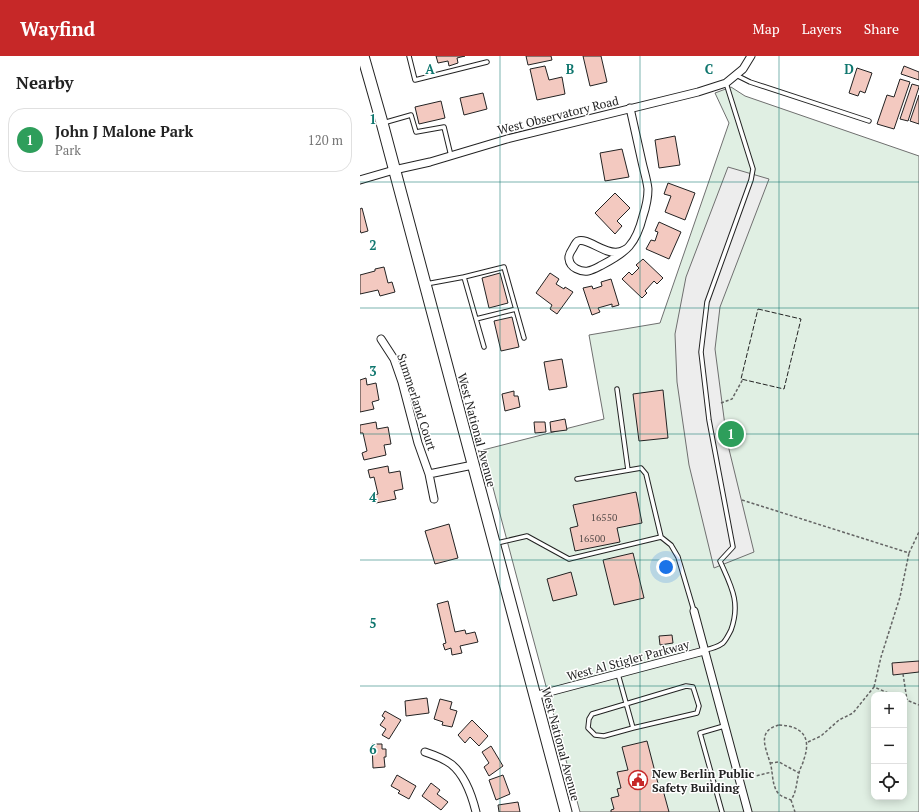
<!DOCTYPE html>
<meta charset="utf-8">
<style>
:root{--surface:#fff;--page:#f2f2f2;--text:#222;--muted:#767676;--line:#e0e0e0;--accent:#c62828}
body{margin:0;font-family:"PT Serif",serif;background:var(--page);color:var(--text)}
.controls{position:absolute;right:12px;bottom:12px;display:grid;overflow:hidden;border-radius:8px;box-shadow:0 2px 10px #0003}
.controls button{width:36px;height:36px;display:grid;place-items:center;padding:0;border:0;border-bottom:1px solid var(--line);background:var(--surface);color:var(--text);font:20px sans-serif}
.you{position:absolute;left:306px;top:511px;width:14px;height:14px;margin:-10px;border:3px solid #fff;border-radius:50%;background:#1a73e8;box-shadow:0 0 0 6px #1a73e833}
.badge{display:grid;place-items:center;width:26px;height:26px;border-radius:50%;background:var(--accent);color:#fff;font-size:13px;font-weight:700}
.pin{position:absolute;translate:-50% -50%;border:2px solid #fff;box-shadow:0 1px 4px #0006}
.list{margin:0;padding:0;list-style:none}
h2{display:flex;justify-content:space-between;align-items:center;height:52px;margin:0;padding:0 16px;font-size:17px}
h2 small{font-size:13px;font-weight:400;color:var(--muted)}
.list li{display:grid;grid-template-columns:26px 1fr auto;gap:12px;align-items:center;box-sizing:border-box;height:64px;margin:0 8px 8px;padding:0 8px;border:1px solid var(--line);border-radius:16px}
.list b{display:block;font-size:15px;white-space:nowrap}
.list p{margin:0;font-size:13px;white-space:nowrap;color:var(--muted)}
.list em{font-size:13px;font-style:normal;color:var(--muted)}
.icon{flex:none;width:22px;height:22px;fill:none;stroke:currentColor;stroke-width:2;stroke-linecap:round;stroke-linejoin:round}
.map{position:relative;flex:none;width:559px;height:756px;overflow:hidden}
header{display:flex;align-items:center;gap:24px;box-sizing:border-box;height:56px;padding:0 20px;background:var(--accent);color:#fff}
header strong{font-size:19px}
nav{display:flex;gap:22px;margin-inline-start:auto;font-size:14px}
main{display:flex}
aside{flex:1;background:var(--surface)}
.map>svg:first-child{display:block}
</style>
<header>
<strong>Wayfind</strong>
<nav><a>Map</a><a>Layers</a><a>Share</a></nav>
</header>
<main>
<aside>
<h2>Nearby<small></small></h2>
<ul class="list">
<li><span class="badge" style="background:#2e9e5b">1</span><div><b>John J Malone Park</b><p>Park</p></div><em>120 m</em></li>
</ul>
</aside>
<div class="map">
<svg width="559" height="756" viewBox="0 0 559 756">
<rect width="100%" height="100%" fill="#fff"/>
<path fill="#e0efe3" stroke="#6f6f6f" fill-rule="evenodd" d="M371,31L385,40L559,100V756H220L170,571L123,394L244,363L229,279L300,267L369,67L355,37ZM514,639H544V741H514Z"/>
<path fill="#ededed" stroke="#6f6f6f" d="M368,111L409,123L360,251L355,293L367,385L394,496L354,512L329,409L317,326L315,278L326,221Z"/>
<path fill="#f3c9c0" stroke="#222" d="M76,0H105L97,2L98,7L89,10L88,5L78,7Z
M166,0H191L192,4L168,9Z
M223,0H241L247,26L230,30Z
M185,10L189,24L202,21L205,38L177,44L170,13Z
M544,10L559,16V24L541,18Z
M497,12L512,17L505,37L500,35L498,40L489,37Z
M540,23L550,26L534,73L517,68L527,39L534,41Z
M552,28L559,30V31L548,65L540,63Z
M123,37L127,53L104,59L100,42Z
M559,39V68L550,65Z
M81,45L85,62L59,68L55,51Z
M315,80L320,109L299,112L295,84Z
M262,93L269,121L245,125L240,97Z
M308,127L335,137L325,164L305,156L311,140L304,138Z
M255,137L270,152L257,165L262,170L255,178L235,157Z
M2,152L8,175L1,177L0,174V153Z
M299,166L321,176L309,203L286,193L291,184L295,185L298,176L295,175Z
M283,203L303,222L297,228L294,225L285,235L287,237L282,242L262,223L269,216L272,219L279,212L276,209Z
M24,211L28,227L32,226L35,236L20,240L18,234L0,238V219L15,215V213Z
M140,217L148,247L129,252L122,222Z
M190,217L199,223L196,228L204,233L205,231L213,236L197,258L190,253L192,249L176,237Z
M251,223L259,249L252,251V248L238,252L240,256L232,259L223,232L232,230L233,233L242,230L241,226Z
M152,261L159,291L141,295L134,265Z
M202,303L207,331L189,334L184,306Z
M6,322L7,329L16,327L19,344L12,346L14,353L0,356V324Z
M303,334L308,382L279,385L273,338Z
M154,335V340H158L160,351L145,355L142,338Z
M205,363L207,374L191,376L190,366Z
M16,366L17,373L28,371L31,388L24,389L26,399L4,404L2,397L7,395L3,377H0V369Z
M174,366H185L186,376L175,377Z
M28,410L29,417L40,415L43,433L34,435L36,443L16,447L15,439L18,438L14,421L10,422L8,414Z
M276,436L282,467L257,472L260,486L215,495L210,472L218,470L213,449Z
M89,468L98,502L75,508L65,475Z
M273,497L284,542L254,549L243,504Z
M211,516L217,539L193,545L187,523Z
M88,545L95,576L105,574L106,578L115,576L118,586L100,590L102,597L92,599L91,592L85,594L83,588L86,587L77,548Z
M312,579L313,587L300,589L299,580Z
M559,605V616L533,619L532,607Z
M67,642L69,657L46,660L45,645Z
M80,643L92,646L90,653L97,655L92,671L82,669L83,666L74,663Z
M25,655L41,664L29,683L22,679L26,673L20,669L25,662L22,660Z
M112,664L128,680L119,690L110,681L105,687L98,679Z
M287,685L300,735L303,734L309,756H251V754L254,753L251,742L259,740L257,733L261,732L257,716L268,714L262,691Z
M12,688H22V693H26V701H24L25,711L13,712Z
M131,690L143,710L129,720L124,711L129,707L122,696Z
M37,719L56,730L49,743L38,737L40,735L31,730Z
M143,719L150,738L136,744L129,724Z
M71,727L80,734L77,738L88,746L81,754L62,740Z
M158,746L160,756H139L138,749Z"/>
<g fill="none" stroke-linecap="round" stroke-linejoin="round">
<g stroke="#222" stroke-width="5.5">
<path id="service" d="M49,0L55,24L127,6
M376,19L390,26L509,65
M23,67L51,59L56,76L84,71L91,100
M104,221L124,291
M66,228L104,221L144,211L164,282
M116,263L156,253
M257,333L268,414
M217,423L281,412L286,418L301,481
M137,487L167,480L209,503L301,481L311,489L318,501L334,555
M345,594C350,593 359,590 363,587C366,584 369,578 371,574C381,546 371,530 360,505L373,491L349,364L341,296L347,246L391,124L393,113L366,27
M258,618C263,636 268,654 273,672L337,657L339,650L333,631L326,630L232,658L229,663L228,672L235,679L244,680L273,672
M362,756L340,677L364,670"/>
</g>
<g stroke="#222" stroke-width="9">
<path id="minor" d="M0,124L34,114L70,106L147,83L338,36L366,27L383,13L391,0
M266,193C264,194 261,196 258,196C245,199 227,181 218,185C216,186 214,190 213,192C211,195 208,199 209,203C210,212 221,216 228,215C233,214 238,211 242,209C267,196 276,188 283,160C286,151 288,142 288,133C287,124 284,115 282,106C278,88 274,70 270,52
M21,283L34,303L42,326L58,387L69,418L74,443
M69,418L113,409
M334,555L388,756
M174,640L344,595
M65,696C74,699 83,702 91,708C105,719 112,740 116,756"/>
</g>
<g stroke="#222" stroke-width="13">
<path id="secondary" d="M3,0L21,63L206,756"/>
</g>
<path stroke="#646464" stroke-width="1.5" stroke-dasharray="3 2" stroke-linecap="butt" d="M361,347L372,343L383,323
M382,444L549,497L559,476
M543,618L547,644
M514,631L521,601L540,541L549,497
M544,643L559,649
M419,669C441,670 452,680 444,703C443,708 440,712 439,717C436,727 437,735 431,744C427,742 421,741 418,737C412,729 413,719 411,710C407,694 395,675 419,669Z
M448,686L461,680L479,664L493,657L514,631L533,639
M410,707L419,706L439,717
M387,722L412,716
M431,744L435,756"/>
<use href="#service" stroke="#fff" stroke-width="3.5"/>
<use href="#minor" stroke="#fff" stroke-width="7"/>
<use href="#secondary" stroke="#fff" stroke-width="11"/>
<path stroke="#222" stroke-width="1" stroke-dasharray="5 2" stroke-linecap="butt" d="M398,253L441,263L424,333L381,323Z"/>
</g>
<path fill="none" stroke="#0f766e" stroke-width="1" stroke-opacity="0.55" d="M140,0V756M280,0V756M419,0V756M0,126H559M0,252H559M0,378H559M0,504H559M0,630H559"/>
<defs>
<g id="civic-ring" transform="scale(1)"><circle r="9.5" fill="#fff" stroke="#c62828" stroke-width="1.5"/><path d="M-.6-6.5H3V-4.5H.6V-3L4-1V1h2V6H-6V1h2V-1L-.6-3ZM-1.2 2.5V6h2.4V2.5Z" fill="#c62828"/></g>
</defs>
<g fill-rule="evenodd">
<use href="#civic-ring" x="278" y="724"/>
</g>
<g text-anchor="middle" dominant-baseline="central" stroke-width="3" stroke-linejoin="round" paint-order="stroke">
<g font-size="10" fill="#564c4a">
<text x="244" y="461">16550</text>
<text x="232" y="482">16500</text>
</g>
<g font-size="12" fill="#222" stroke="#fff">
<text transform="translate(198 59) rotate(-14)">West Observatory Road</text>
<text transform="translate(57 346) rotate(72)">Summerland Court</text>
<text transform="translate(117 374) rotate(75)">West National Avenue</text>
<text transform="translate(268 604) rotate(-15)">West Al Stigler Parkway</text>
<text transform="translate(201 688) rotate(75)">West National Avenue</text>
</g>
<g font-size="12" font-weight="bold" fill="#222" stroke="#fff" text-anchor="start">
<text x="292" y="717">New Berlin Public<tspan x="292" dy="14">Safety Building</tspan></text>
</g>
</g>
<g font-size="13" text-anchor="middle" font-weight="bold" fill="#0f766e" stroke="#fff" stroke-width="3" stroke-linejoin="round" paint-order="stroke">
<text x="70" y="18">A</text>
<text x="210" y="18">B</text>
<text x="349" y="18">C</text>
<text x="489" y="18">D</text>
<text x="13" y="68">1</text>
<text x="13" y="194">2</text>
<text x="13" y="320">3</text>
<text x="13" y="446">4</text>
<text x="13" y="572">5</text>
<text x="13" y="698">6</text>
</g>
</svg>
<div class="controls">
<button>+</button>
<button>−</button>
<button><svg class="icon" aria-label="locate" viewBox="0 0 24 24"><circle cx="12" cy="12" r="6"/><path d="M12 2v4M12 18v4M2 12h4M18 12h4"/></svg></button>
</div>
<div class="you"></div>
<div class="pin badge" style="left:371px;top:378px;background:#2e9e5b">1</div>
</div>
</main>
